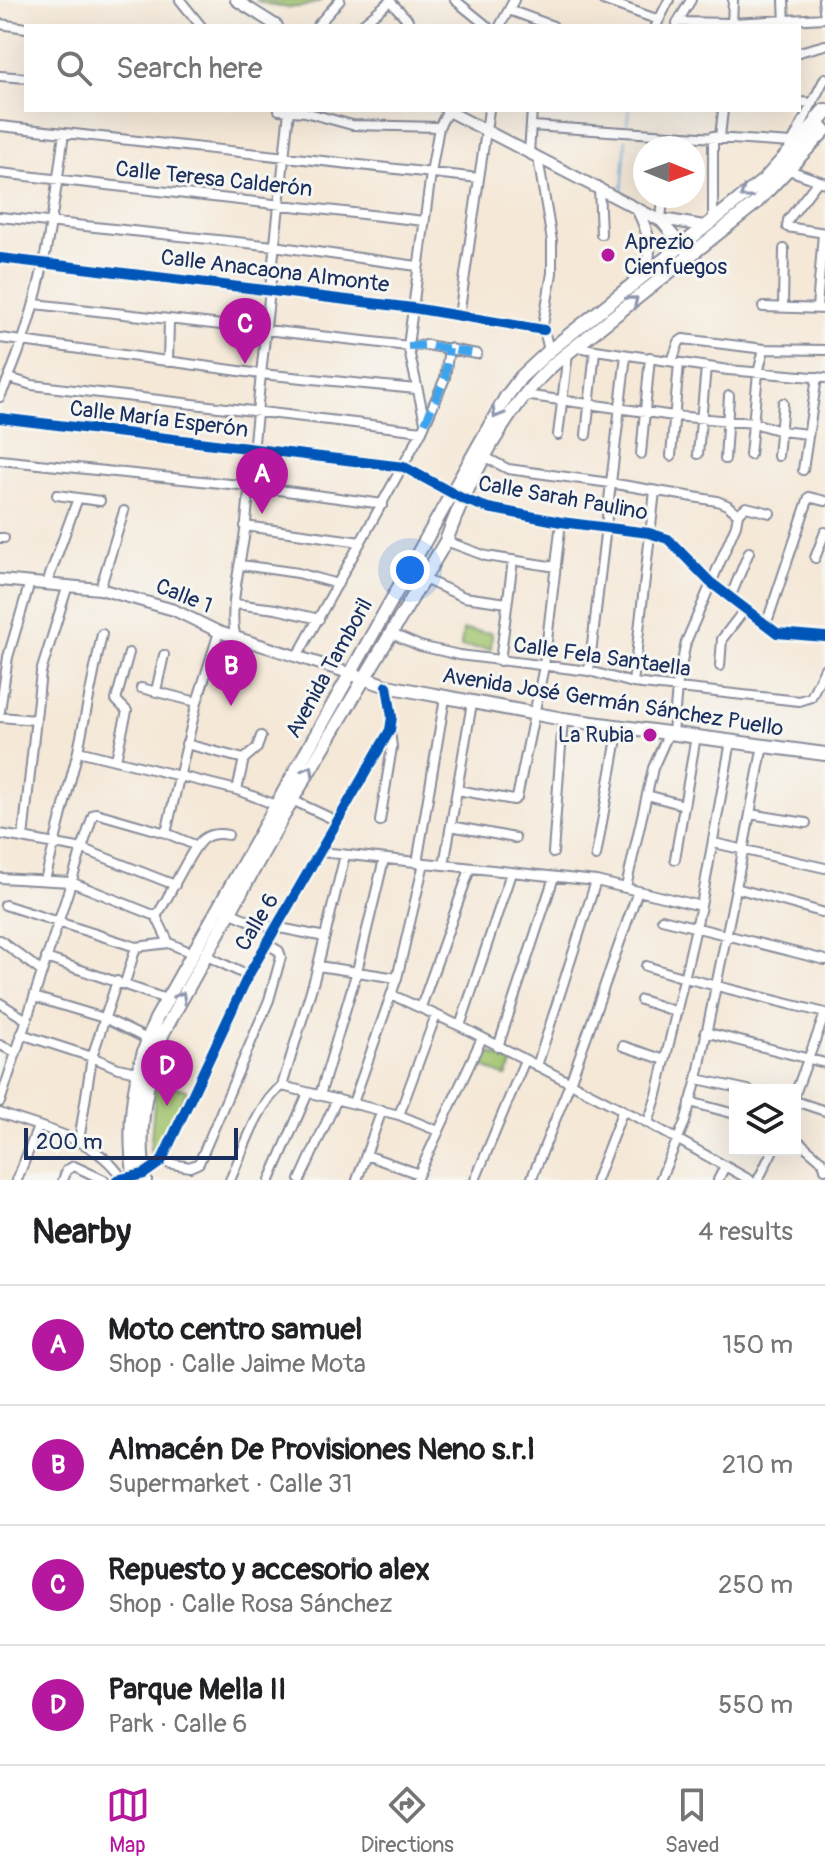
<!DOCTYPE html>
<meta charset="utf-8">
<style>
:root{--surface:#fff;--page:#f6f6f6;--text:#202124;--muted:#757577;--line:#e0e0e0;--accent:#b5179e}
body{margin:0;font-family:Pangolin,sans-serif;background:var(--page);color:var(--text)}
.controls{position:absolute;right:24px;bottom:24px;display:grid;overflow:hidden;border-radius:0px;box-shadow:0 8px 32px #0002}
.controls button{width:72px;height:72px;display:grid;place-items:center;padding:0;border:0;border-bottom:2px solid var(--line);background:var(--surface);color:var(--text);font:40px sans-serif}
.compass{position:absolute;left:633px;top:136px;width:72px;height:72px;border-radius:50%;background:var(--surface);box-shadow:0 8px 32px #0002;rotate:91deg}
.scale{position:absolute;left:24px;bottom:20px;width:214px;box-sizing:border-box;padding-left:8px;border:4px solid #1b2f5e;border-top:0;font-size:22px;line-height:28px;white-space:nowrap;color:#1b2f5e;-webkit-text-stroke:6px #f6f6f2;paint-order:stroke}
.you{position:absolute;left:410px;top:570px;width:28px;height:28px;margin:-20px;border:6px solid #fff;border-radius:50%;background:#1a73e8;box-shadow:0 0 0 12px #1a73e833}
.badge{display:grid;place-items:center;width:52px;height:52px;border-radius:50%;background:var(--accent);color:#fff;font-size:26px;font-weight:700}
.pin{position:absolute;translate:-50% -66px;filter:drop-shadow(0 2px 4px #0008)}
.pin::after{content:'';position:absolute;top:42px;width:28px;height:24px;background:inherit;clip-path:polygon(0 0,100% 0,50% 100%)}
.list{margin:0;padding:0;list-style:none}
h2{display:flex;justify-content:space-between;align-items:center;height:104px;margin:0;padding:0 32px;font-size:34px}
h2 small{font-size:26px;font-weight:400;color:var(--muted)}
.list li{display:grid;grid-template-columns:52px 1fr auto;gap:24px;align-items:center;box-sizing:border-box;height:120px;padding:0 32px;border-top:2px solid var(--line)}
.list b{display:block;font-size:30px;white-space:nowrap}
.list p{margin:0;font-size:26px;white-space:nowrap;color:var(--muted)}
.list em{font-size:26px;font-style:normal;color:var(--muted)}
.icon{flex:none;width:44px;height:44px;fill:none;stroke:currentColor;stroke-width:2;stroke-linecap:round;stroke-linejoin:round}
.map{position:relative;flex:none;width:825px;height:1180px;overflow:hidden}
.search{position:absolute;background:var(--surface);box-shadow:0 8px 32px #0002;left:24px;right:24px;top:24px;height:88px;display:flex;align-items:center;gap:20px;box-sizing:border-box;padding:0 28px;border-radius:0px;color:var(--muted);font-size:30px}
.sheet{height:584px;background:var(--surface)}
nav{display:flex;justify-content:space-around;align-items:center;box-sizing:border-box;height:112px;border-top:2px solid var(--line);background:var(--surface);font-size:22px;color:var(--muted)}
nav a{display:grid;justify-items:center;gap:4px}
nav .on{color:var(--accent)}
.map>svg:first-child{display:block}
</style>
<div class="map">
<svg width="825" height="1180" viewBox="0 0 825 1180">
<rect width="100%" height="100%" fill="#f6f6f2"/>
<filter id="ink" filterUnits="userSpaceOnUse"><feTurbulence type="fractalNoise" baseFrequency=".0125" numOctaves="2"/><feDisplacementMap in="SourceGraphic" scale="16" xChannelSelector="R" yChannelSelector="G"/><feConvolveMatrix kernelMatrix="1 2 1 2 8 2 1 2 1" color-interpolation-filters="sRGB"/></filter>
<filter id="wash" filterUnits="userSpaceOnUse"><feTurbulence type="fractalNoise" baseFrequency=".006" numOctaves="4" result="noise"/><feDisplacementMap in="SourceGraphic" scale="32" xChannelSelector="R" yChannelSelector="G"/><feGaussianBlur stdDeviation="1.8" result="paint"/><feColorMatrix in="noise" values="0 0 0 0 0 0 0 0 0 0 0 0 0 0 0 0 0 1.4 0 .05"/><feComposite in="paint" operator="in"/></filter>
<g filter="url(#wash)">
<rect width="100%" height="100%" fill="#f5e8d7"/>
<path fill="#a3c56f" stroke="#5f7a66" stroke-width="2" d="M255,0H322C300,11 278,9 255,0Z
M463,630L492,633L491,649L461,647Z
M489,1052L513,1063L506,1077L482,1066Z
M156,1082L187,1090L159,1154L155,1156L150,1151Z"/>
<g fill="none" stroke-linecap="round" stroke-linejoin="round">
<path stroke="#66a8da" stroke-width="2" d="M667,26L683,0
M627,123L629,110
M622,193L626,139"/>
</g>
</g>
<g filter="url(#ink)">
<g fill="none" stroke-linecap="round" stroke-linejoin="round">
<g stroke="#888c9a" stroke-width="12">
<path id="minor" d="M180,0L201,26
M455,0L487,26
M603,0L659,20
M784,0L785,26
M823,0L825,18
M509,10L553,26
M678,22L732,23L825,18
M677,23L691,0
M0,24L26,28
M317,26L340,0
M360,26L390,1L408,20L401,26
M500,26L514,0
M656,26L669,0
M732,26L733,0
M799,52L825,45
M0,76L26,78
M799,102L813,103
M279,110L305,112L352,125L439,127
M0,126L479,178
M532,126L792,143L825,78
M720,137L723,110
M529,153L532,110
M538,158L552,241V273L543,325L549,351
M789,170L825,183
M0,173L424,221
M818,181L788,220L787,227L825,233
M599,187L601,234
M0,217L274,246L417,266
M713,219V136
M661,221L663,196
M0,258L413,308L544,330
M35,304L408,346L427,345L477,354
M763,307L825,309
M783,307L784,249
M817,308L823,233
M459,316L489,110
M0,338L261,374L416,389
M576,347L728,370L825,378
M672,361L679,342L683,339L764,349L825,350
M168,362L169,320
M9,378L32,385L422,431
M524,395L674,416L754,423L781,431L808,434
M0,397C40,313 52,224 64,133
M0,418L404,467L463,499L488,508L561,522L649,533L668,539L710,582L777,633L825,637
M425,422L408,346L431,173L439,127L448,111
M558,435L568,353
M586,435L595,351
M641,454L650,357
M698,454L706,367
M481,455L508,469L610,483L717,501L727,505L738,514
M750,455L758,373L764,349
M671,456L679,363
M778,456L783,403
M725,459L729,396
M0,460L249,486L383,504
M803,470L817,377
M57,495L78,498
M738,514L746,507L770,513
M245,526L361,542
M0,538H4
M446,541L486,556L556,567
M815,558L825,532
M241,565L298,573L338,584
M424,579L464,597L507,603
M47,583L78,498L100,501
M100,589L124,511
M730,598L749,552
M235,604L276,609L319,619
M766,625L809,497L825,501
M392,634L420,646L459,655L589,671L633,683L799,701L811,697L825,668
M236,638C227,610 243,554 246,523C259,385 275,248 289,110
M297,657L422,431L445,378L449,348
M500,661L513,560
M720,666L722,639L745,609
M589,671L626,355
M633,683L655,491
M141,688L197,702
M156,691L164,655
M0,711L8,657L30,582
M0,717L36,720
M673,733L677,687L686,642L736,525L738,514
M186,744L244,759
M78,751L237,790L281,807
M116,759L127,711L116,700L129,653
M237,790L244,759L257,748L261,736
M457,790L514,800L517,798L544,666L561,522
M647,795L684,805
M292,800L337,821
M750,814L806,823
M380,821L392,747L390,731
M451,826L515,838
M166,833L197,702L219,632
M0,834L83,849L175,885
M23,838L41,672L68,585
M714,843L825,868
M321,852L596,881L701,906
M553,853L563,719
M596,856L619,727
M675,859L696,736
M417,863L445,698
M444,865L472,703
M0,878L71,882L156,916L169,943
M45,880L78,751L102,634
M626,887L653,768L669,732
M736,888L825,913
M5,905L136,947L169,943L194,954
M229,912L255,923L325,937
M156,916C170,898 189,850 203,839C211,833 219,833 228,835
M662,919L825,960
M0,940L42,972
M205,955L248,976
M46,958L166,999
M318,966L397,978
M646,966L685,978L825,1013
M125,983L136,947
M392,995L460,1026L648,1123L750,1180
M34,997L104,1018L147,1039
M641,1000L677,1012
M0,1003L25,1019
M421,1007L470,869
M460,1026L511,873
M705,1032L825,1063
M21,1034L92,1057L118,1068L137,1072
M0,1045L15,1052
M623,1046L665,1060
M498,1047L554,877
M537,1066L596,881
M697,1079L748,1090
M282,1086L399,1115L438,1131
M795,1094L825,1014
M320,1095L357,971L384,859
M795,1101L825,1111
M0,1102L93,815L96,813L166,833L197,846
M690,1102L735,1114
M353,1103L397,978L424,863
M0,1113C42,1129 95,1137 121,1177
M399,1115L436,1015
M648,1123L657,1095L701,906L731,741
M795,1138L823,1162L825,1169
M79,1141L92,1057L117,981
M366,1155L419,1174
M161,1162L190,1167L199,1163L269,1000L281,957L279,951L267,944
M17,1180L38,1127
M63,1180L67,1170L74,1166L104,1180
M117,1180L144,1174L161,1162L248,976L390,730L392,717L387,686
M230,1180C243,1152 257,1104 282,1086L315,977L345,855
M270,1180L308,1093
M300,1180L337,1099
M357,1180L382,1110
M416,1180L482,1038
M475,1180L525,1060
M531,1180L570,1083L638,891
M596,1180L623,1110
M660,1180L685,1122L697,1079L736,888L763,745
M718,1180L725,1166
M758,1180L773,1150"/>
</g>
<g stroke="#888c9a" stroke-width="14">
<path id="tertiary" d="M236,0L277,26
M446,110L661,221L686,250
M637,209C649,232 654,251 643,275
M661,221L668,220L704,226
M0,580L100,589L174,610L219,632L349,673"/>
</g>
<g stroke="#888c9a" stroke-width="16">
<path id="secondary" d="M355,675L387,686L563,719L825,754
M135,1180C126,1124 134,1070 156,1019L506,397L521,377L549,351L764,180L819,119
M145,1180C136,1131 146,1079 163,1033L292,800L446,541C468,481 507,405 555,363L756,203L825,130"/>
</g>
<g stroke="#888c9a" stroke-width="20">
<path id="motorway" d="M819,119L825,112"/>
</g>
<use href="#minor" stroke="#fff" stroke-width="8"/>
<use href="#tertiary" stroke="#fff" stroke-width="10"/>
<use href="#secondary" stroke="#fff" stroke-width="12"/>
<use href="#motorway" stroke="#fff" stroke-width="16"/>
<path stroke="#3da3ed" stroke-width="8" stroke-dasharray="16 8" stroke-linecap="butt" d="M408,346L427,345L477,354
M425,423L445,378L449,348"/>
<g stroke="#f6f6f2" stroke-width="15">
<path id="cycleway" d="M0,258L413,308L544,330
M0,418L404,467L463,499L488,508L561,522L649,533L668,539L710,582L777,633L825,637
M117,1180L144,1174L161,1162L248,976L390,730L392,717L387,686"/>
</g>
<use href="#cycleway" stroke="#0057b8" stroke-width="10"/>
</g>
<defs><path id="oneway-chevron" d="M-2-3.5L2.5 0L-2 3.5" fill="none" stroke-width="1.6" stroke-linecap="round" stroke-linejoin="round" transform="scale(2)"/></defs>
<g stroke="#8d97ae">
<use href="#oneway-chevron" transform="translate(745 194) rotate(143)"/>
<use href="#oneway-chevron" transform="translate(633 301) rotate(-39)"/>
<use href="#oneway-chevron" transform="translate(497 413) rotate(120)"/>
<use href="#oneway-chevron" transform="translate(309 771) rotate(-60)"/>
<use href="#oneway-chevron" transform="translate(181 997) rotate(-61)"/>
</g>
</g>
<g fill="#b5179e" stroke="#f6f6f2" stroke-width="3">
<circle cx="608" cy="255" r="8"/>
<circle cx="650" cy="735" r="8"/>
</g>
<g text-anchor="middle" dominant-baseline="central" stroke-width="6" stroke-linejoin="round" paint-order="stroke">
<g font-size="22" fill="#1b2f5e" stroke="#f6f6f2">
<text transform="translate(214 179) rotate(6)">Calle Teresa Calderón</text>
<text transform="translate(275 271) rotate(7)">Calle Anacaona Almonte</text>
<text transform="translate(159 419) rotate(7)">Calle María Esperón</text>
<text transform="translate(563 498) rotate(10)">Calle Sarah Paulino</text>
<text transform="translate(184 596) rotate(22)">Calle 1</text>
<text transform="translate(602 657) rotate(8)">Calle Fela Santaella</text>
<text transform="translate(329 668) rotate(-61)">Avenida Tamboril</text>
<text transform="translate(613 702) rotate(9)">Avenida José Germán Sánchez Puello</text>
<text transform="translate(257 922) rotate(-59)">Calle 6</text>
</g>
<g font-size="22" fill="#1b2f5e" stroke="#f6f6f2" text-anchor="start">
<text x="624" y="242">Aprezio<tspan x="624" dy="25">Cienfuegos</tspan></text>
<text x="634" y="735" text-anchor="end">La Rubia</text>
</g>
</g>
</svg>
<div class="controls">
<button><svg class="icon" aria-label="layers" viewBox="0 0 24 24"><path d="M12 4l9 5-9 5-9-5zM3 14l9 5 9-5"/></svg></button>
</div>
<svg class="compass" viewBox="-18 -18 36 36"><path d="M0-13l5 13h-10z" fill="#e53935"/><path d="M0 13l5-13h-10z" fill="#757577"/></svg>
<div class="scale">200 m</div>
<div class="you"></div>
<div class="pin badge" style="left:262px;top:514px">A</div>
<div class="pin badge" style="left:231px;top:706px">B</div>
<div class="pin badge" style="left:245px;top:364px">C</div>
<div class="pin badge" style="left:167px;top:1106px">D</div>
<div class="search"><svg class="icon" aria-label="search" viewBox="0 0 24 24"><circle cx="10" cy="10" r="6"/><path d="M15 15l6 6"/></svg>Search here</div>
</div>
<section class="sheet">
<h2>Nearby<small>4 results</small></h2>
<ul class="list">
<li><span class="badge">A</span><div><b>Moto centro samuel</b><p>Shop · Calle Jaime Mota</p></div><em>150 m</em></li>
<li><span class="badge">B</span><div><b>Almacén De Provisiones Neno s.r.l</b><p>Supermarket · Calle 31</p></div><em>210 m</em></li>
<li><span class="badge">C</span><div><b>Repuesto y accesorio alex</b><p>Shop · Calle Rosa Sánchez</p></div><em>250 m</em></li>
<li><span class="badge">D</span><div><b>Parque Mella II</b><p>Park · Calle 6</p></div><em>550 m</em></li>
</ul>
</section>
<nav>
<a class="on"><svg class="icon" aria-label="map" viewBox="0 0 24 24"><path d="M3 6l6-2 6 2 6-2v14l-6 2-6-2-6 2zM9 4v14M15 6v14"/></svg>Map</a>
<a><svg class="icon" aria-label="directions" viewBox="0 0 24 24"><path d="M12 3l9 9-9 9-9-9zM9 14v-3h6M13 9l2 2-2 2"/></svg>Directions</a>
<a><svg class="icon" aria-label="saved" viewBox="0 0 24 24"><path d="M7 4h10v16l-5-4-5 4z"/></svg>Saved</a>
</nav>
